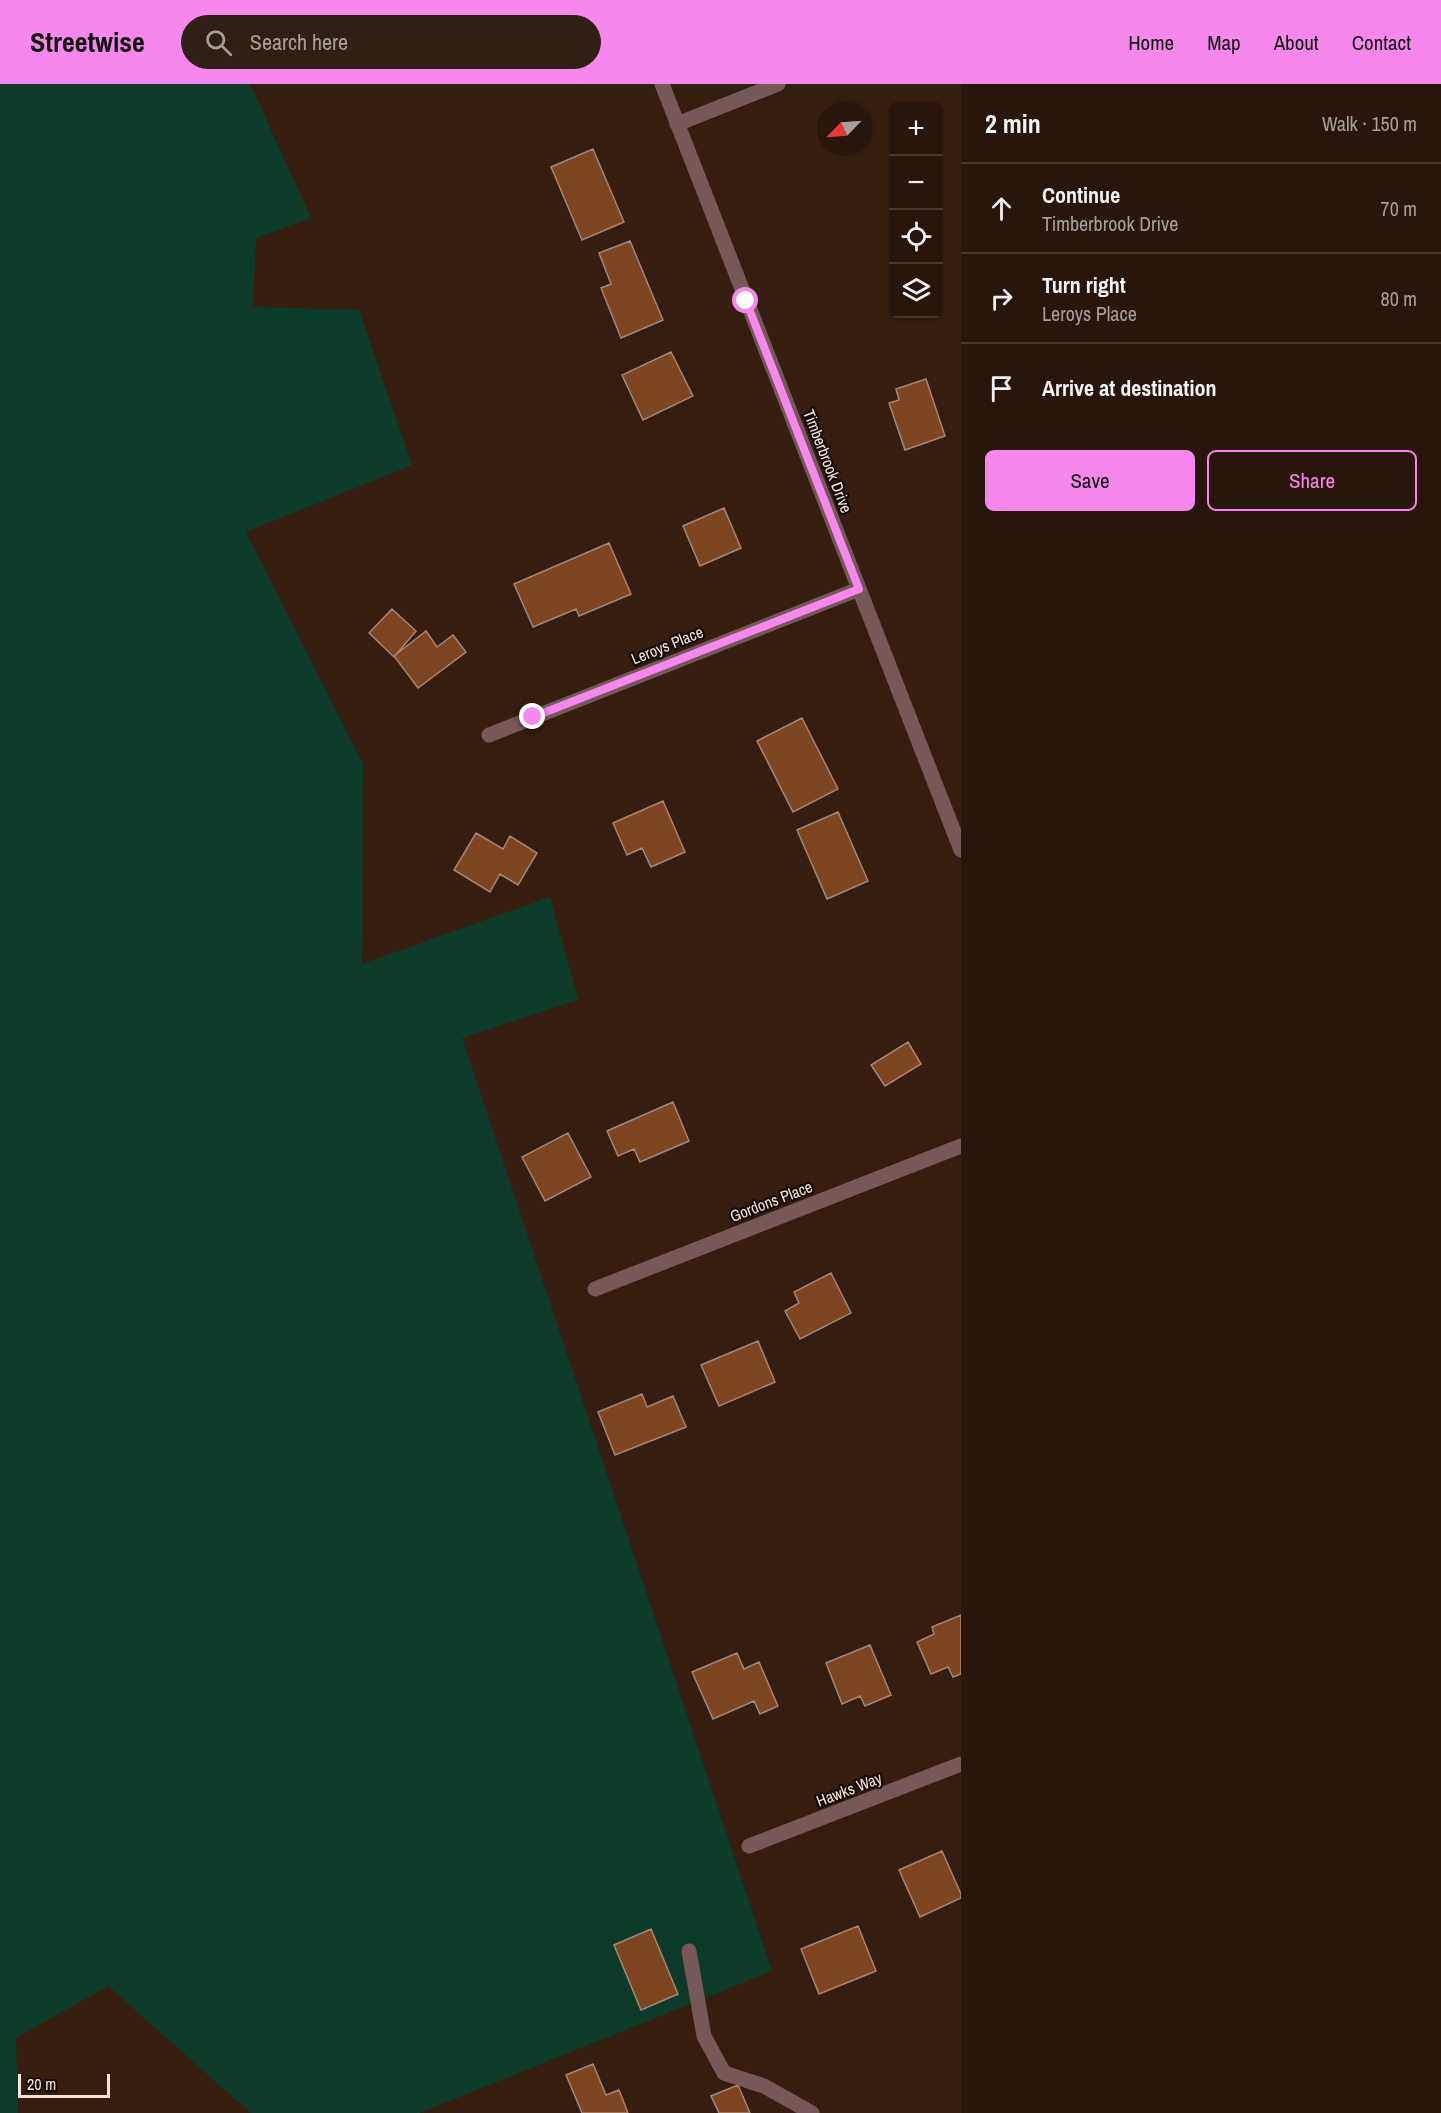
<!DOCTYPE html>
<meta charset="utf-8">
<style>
:root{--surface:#28160c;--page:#301f15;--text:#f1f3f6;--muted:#a59f9d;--line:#44352d;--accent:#f688ed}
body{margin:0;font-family:"Archivo Narrow",sans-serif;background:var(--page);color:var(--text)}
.controls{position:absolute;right:18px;top:18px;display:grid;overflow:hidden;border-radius:9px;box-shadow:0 2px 4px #0004}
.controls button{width:54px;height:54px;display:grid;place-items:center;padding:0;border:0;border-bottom:2px solid var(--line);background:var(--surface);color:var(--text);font:30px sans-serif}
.compass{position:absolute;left:817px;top:18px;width:54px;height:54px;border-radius:50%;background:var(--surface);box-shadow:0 2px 4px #0004;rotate:245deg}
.scale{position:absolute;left:18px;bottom:15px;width:92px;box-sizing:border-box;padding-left:6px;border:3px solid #f4e4db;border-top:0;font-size:16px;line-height:21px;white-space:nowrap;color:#f4e4db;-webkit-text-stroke:4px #150b06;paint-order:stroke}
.stop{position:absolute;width:18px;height:18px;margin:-14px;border:4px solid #f688ed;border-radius:50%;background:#fff}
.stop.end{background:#f688ed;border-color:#fff;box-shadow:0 2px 6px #0008}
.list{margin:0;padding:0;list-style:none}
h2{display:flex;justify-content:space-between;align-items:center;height:78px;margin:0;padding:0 24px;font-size:26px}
h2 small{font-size:20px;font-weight:400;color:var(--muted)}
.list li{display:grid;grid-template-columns:39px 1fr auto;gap:18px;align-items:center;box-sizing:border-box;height:90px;padding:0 24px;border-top:2px solid var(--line)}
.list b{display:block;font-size:22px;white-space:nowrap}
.list p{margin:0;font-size:20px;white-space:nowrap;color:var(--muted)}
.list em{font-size:20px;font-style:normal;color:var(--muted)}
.actions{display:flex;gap:12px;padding:18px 24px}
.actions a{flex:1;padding:14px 0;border:2px solid var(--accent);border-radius:9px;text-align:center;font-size:21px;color:var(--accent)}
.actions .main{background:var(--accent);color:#111}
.icon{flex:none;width:33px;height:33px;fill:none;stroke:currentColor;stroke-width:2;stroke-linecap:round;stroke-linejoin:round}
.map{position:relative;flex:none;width:961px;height:2029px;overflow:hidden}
header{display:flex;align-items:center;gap:36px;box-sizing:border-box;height:84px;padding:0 30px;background:var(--accent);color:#111}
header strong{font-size:28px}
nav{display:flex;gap:33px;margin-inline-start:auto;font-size:21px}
.search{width:420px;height:54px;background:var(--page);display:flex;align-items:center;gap:15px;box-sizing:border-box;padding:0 21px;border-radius:33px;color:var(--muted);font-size:22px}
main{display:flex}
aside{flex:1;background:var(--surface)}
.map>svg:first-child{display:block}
</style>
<header>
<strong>Streetwise</strong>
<div class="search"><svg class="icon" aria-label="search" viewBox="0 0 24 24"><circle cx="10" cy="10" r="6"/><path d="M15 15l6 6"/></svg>Search here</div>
<nav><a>Home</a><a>Map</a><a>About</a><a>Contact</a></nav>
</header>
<main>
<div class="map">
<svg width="961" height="2029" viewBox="0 0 961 2029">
<rect width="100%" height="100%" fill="#351e10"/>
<path fill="#0c3b2a" d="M0,0H250L311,134L256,154L253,223L359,226L412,381L246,448L363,680L362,880L550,813L578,916L462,954L772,1887L419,2029H251L108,1902L16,1954L18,2029H0Z"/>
<path fill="#7e4521" stroke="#a38676" stroke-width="1.5" d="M593,65L624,138L582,156L551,83Z
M630,157L663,236L621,254L601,204L611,200L599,169Z
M671,268L693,312L643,336L622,291Z
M926,295L945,352L905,366L889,319L899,316L896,305Z
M724,424L741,464L700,482L683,442Z
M609,459L631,510L579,532L576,525L533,543L514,500Z
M392,525L416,547L394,573L369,549Z
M426,547L437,563L453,551L466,568L418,604L394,572Z
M802,634L838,705L793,728L757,657Z
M663,717L685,768L651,783L642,764L627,771L613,739Z
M838,728L868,797L827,815L797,746Z
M476,749L503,765L510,752L537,769L518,801L500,790L490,808L454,786Z
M908,958L921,980L885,1002L871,981Z
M673,1018L689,1057L640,1078L634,1065L618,1072L607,1047Z
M568,1049L591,1093L545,1117L522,1073Z
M831,1189L851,1229L800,1255L785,1227L799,1219L794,1208Z
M758,1257L775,1298L719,1322L701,1281Z
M642,1310L647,1323L673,1312L686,1343L615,1371L598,1328Z
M961,1531V1590L953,1593L948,1583L931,1590L917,1558L934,1550L932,1543Z
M870,1561L891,1611L865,1622L860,1612L842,1620L826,1579Z
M737,1569L744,1585L759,1578L778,1622L760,1630L754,1617L713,1635L692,1588Z
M942,1767L961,1810V1814L920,1833L899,1786Z
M858,1842L876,1887L819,1910L801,1865Z
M651,1845L678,1910L641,1926L614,1861Z
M593,1980L606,2011L619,2006L628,2029H582L566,1991Z
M738,2001L750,2029H719L711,2012Z"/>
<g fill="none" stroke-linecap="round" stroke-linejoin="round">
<path stroke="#775858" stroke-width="15" d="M689,1867L704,1952L724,1989L764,2002L812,2029"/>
<path stroke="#775858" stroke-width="15" d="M662,0L961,766
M677,40L778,0
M489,651L859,505
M595,1205L961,1062
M749,1762L961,1680"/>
</g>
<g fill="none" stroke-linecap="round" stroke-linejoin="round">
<path stroke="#f688ed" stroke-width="8" d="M533,633L859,505L746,217"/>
</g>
<g text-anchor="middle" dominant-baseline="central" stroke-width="4.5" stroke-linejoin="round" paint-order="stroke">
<g font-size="16" fill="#f4e4db" stroke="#150b06">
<text transform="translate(828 377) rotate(69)">Timberbrook Drive</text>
<text transform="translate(667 561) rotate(-22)">Leroys Place</text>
<text transform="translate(771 1117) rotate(-21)">Gordons Place</text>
<text transform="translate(849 1705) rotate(-21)">Hawks Way</text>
</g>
</g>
</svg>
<div class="controls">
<button>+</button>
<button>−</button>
<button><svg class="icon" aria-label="locate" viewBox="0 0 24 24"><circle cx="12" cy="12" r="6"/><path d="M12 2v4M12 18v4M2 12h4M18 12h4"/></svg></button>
<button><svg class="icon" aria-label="layers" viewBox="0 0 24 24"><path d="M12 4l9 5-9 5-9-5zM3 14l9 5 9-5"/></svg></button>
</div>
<svg class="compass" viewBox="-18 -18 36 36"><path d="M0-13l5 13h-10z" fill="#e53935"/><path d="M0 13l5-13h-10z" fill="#a59f9d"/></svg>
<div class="scale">20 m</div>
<div class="stop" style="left:746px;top:217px"></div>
<div class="stop end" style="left:533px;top:633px"></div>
</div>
<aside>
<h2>2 min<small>Walk · 150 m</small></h2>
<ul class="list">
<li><svg class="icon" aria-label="ahead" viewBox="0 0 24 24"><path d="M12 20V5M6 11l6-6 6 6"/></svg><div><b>Continue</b><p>Timberbrook Drive</p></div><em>70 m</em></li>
<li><svg class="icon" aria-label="right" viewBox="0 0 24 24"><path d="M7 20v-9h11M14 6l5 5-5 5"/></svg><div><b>Turn right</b><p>Leroys Place</p></div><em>80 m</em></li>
<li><svg class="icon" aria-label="arrive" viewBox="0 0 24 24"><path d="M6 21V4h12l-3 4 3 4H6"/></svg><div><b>Arrive at destination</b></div></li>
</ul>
<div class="actions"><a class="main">Save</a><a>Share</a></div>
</aside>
</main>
